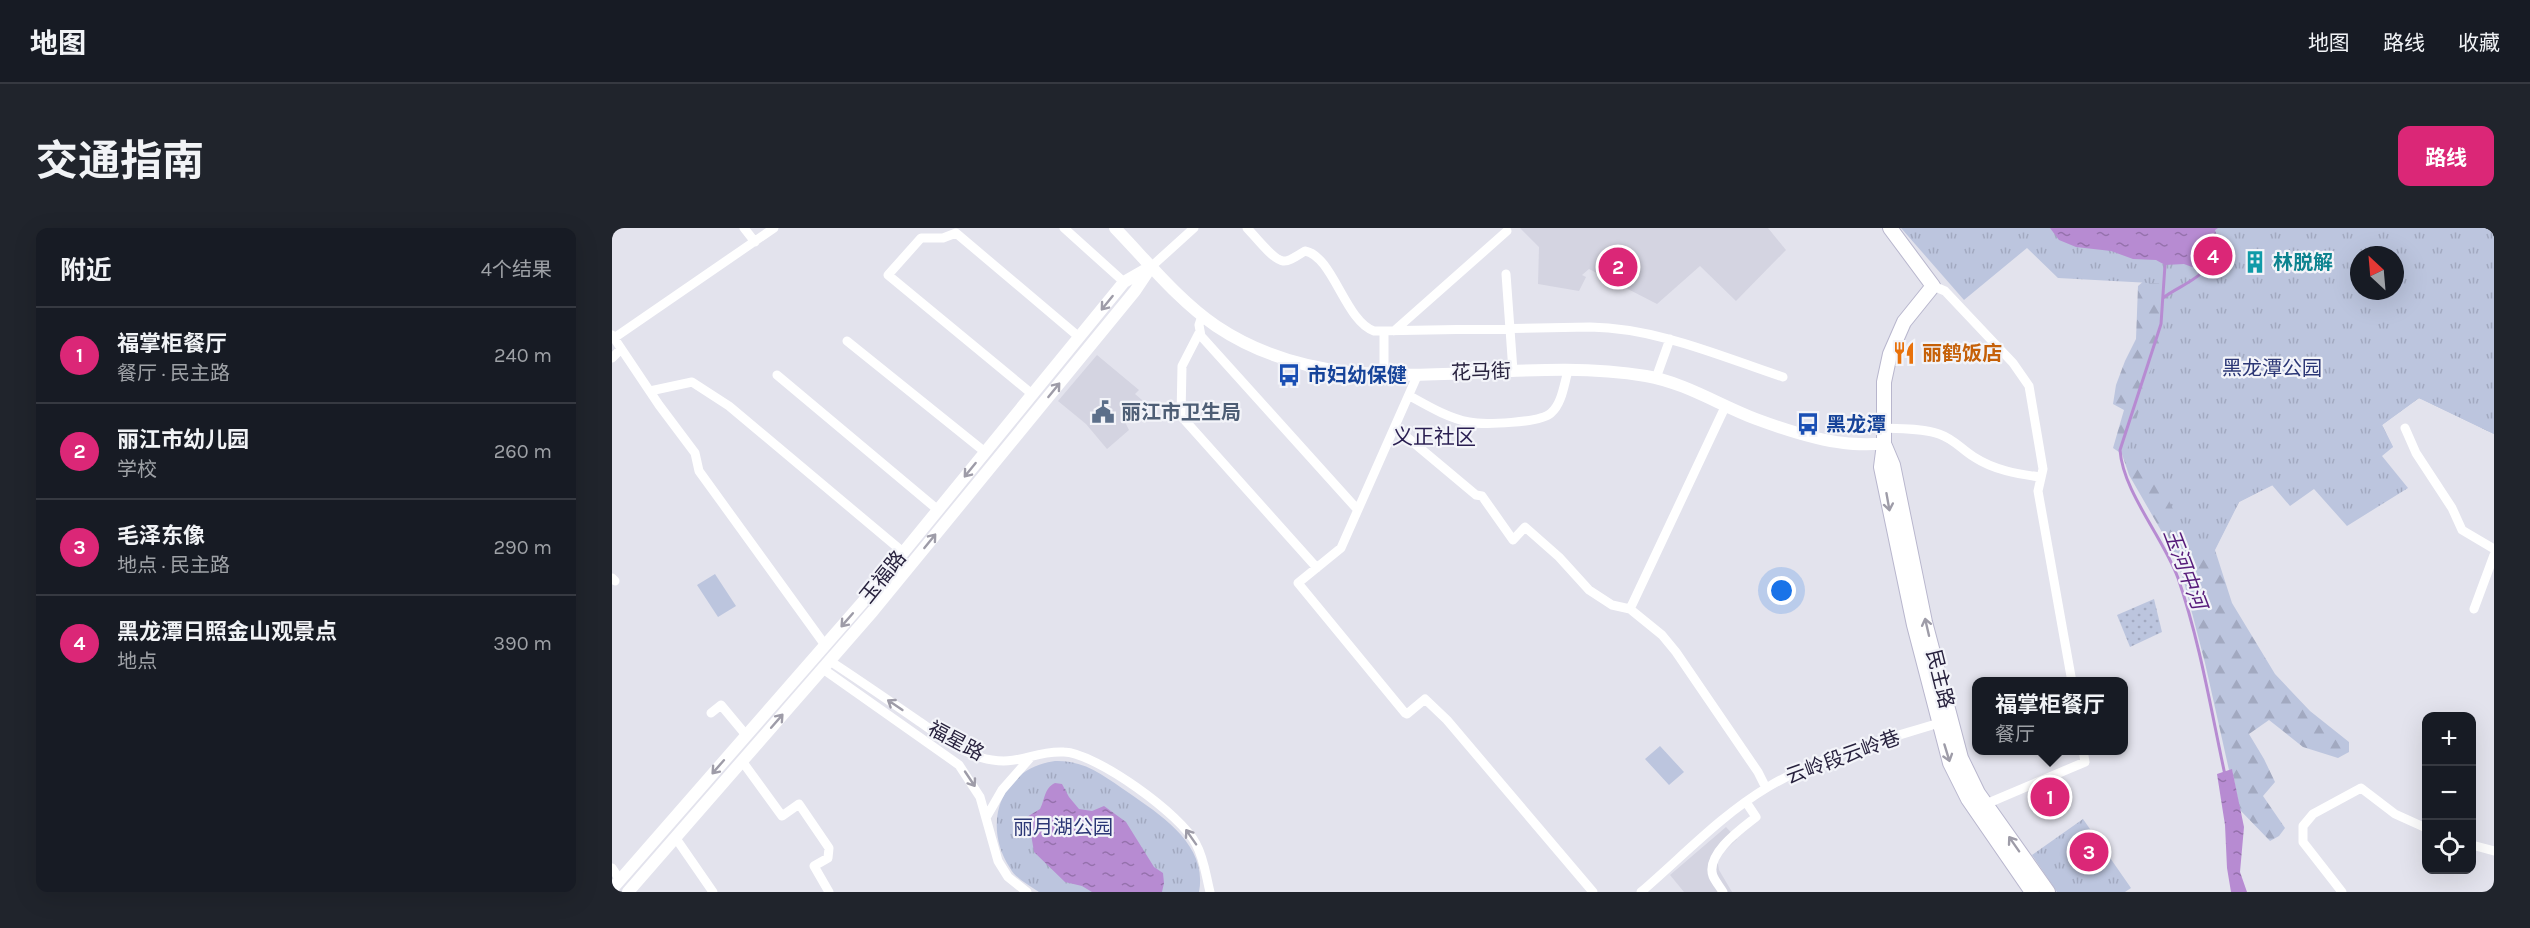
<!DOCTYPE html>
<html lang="zh">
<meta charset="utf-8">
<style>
:root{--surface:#171b24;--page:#20242c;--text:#f1f3f6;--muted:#9ea1a6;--line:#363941;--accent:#db2777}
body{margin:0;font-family:Karla,"Noto Sans SC",sans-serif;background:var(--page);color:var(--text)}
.controls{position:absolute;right:18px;bottom:18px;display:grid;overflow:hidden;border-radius:12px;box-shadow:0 6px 24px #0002}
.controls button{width:54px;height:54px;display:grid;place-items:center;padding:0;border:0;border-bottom:2px solid var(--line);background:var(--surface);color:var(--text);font:30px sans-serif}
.compass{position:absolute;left:1738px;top:18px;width:54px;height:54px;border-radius:50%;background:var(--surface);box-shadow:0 6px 24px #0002;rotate:334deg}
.you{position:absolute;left:1170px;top:363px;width:21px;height:21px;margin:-15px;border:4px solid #fff;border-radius:50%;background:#1a73e8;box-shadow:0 0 0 9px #1a73e833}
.badge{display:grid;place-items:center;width:39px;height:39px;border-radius:50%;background:var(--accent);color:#fff;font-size:20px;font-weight:700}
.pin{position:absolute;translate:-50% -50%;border:3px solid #fff;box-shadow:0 2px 6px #0006}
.popup{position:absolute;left:1360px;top:449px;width:156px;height:78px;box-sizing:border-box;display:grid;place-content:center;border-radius:12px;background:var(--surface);filter:drop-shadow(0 2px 4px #0005);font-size:20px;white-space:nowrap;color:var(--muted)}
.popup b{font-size:22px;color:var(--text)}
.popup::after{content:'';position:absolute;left:50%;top:100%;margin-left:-12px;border:12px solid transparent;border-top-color:var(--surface)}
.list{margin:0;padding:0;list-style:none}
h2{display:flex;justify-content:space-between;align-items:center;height:78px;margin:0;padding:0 24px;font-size:26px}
h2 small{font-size:20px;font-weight:400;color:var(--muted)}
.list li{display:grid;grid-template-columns:39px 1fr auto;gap:18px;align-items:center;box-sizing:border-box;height:96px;padding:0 24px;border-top:2px solid var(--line)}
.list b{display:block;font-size:22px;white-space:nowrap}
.list p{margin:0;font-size:20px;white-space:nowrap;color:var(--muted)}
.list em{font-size:20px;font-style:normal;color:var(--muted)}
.icon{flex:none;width:33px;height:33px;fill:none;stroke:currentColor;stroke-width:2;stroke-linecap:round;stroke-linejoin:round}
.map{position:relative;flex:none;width:1882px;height:664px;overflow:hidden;border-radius:12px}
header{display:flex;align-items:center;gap:36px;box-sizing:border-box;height:84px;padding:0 30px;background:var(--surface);border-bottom:2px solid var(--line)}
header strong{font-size:28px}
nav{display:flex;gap:33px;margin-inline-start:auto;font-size:21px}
.intro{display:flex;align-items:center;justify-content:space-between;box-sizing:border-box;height:144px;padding:0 36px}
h1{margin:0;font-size:42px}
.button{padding:15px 27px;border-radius:12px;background:var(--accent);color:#fff;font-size:21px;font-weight:700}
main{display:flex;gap:36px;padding:0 36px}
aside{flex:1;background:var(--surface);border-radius:12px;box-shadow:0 6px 24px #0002}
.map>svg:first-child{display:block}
</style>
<header>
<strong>地图</strong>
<nav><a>地图</a><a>路线</a><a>收藏</a></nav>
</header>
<div class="intro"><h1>交通指南</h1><a class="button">路线</a></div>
<main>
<aside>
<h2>附近<small>4个结果</small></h2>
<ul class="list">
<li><span class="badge">1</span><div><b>福掌柜餐厅</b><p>餐厅 · 民主路</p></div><em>240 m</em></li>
<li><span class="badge">2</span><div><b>丽江市幼儿园</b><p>学校</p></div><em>260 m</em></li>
<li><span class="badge">3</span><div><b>毛泽东像</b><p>地点 · 民主路</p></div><em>290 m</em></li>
<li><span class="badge">4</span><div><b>黑龙潭日照金山观景点</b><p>地点</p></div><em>390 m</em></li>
</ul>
</aside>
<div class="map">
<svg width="1882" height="664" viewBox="0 0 1882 664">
<defs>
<pattern id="grass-dots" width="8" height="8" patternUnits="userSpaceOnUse" patternTransform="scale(1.5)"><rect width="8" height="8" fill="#bcc5de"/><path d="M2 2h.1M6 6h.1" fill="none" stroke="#a2a9c0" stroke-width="1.8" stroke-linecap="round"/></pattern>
<pattern id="forest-firs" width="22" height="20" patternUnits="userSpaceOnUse" patternTransform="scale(1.5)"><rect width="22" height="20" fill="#bcc5de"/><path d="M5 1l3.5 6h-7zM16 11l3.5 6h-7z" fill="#a2a9c0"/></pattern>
<pattern id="park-tufts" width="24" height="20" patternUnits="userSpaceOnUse" patternTransform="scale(1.5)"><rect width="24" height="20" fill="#bcc5de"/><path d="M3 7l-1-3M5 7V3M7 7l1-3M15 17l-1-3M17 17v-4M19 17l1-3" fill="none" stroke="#a2a9c0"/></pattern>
<pattern id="water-ripples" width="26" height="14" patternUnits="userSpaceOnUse" patternTransform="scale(1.5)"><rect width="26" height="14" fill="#b78bd2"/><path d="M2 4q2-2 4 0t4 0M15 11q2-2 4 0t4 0" fill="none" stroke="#9571ac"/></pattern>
</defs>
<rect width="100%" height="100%" fill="#e3e3ed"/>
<path fill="#d4d4e1" d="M908,0H1156L1174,22L1124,73L1088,38L1045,76L977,41L970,47L974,49L967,63L926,56L927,19Z
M485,127L527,162L523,166L530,172L514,196L517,202L495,221L474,196L446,173Z
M1114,599L1125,611L1105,630L1107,642L1120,664H1072L1058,647Z"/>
<path fill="url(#grass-dots)" d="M1542,371L1550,404L1518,419L1505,387Z"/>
<path fill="url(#forest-firs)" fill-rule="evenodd" d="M1882,0V206L1807,170L1770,197L1781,219L1661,257L1627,274L1603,322L1620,375L1663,446L1698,483L1737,514V524L1726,530L1691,519L1657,492L1637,506L1652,531L1663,554L1651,568L1673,600L1667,608L1658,613L1628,582L1620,542H1617L1593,435L1572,354L1562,325L1517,247L1510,226L1501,220L1512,182L1501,176L1504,157L1513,133L1524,111L1526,58L1533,52L1746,9ZM1747,27H1783V63H1747Z"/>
<path fill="url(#park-tufts)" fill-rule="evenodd" d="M1289,0H1882V206L1807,170L1770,197L1781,219L1770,228L1796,260L1735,298L1702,261L1678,278L1660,257L1627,274L1603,321L1577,315L1542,241L1515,222L1551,102L1557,56L1446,50L1415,20L1352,72ZM1747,27H1783V63H1747Z
M443,533C474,532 493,549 517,565C550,588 596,617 587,664H427C417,657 404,651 398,640C369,596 389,540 443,533Z
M1471,591L1519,660L1513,664H1445L1420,627Z"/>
<path fill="#bcc5de" d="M103,346L124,378L106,389L85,357Z
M1048,518L1072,544L1057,557L1033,531Z"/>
<path fill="url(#water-ripples)" d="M1438,0H1606L1603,2L1606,11L1597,30L1580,39L1572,36L1553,37L1544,32L1521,31L1499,23L1464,19L1447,12Z
M1620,541L1632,599L1628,644L1635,664H1619L1615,640L1613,597L1605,546Z
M443,555L450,556L457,569L467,581L480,583L492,578L514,594L542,639L551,645L552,655L550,664H480L470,658L453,654L422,624L419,606L410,592L428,581C433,572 432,560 443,555Z"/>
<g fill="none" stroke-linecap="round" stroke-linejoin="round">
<path stroke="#b78bd2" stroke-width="3" d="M1553,37L1549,96L1508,222C1511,264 1551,309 1566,350C1588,414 1599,482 1613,547
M1551,70C1562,61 1585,52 1591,43L1589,35"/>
<g stroke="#b8b6cd" stroke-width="16">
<path id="secondary" d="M1278,0L1321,58L1292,94L1278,126L1272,154V216L1269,239L1302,397L1338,535L1356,571L1420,664
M1273,218L1281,237L1313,394L1349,530L1366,565L1436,664"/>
</g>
<path stroke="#fff" stroke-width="9" d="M132,0L143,14
M452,0L512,54
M635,0C643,8 661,32 671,33C678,34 687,26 693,23C721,28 733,93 762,103L978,99C1045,100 1108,128 1171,149
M540,38L582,0
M894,46L901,143
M1321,58L1333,63L1401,135L1417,158L1431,241L1426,263L1460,454
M590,88L587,97L589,108L745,281
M782,103L895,3
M587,105L570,138L569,188L705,340
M0,107L47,177L83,225L87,243L213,417
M2,110L162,0
M235,113L373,224
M0,130L9,121
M806,146L729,320L686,355L793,485L795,486L813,471L835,492L981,664
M165,147L326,282
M772,147V103
M1044,150L1058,111
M38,163L80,154L117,178L291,324
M420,166L276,47L309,10H331L344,5L467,109
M798,168C816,178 836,190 857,194C871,197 929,195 939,185C950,176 952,156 956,143
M784,200L864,267L870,268L901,312L913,299L947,329L977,362L1000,377L1018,381L1050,407L1064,424L1146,544L1154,560
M1272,200C1290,201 1310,200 1327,206C1342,211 1349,221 1362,229C1382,242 1405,246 1428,249
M1793,200L1804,225L1840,280L1850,302L1882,321
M0,350L3,353
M1018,381L1114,177
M1862,381L1882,327
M218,433C247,452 276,472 305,492C324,505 345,521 367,529C406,541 419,522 452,524C484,525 570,587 584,616C592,630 594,648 598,664
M211,441L347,537L368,569L386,633L396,649L415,664
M99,485L109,477L134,507
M130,533L170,588L187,576L217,620L216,630L202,638L217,664
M1374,576L1473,534L1471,522
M375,588L390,562L418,530
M63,609L101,664
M1860,617L1882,623
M0,640L8,652
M1029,664C1070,629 1109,587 1156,559C1208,528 1269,513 1327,495
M1111,664C1108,659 1103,653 1101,648C1093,626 1130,600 1144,589L1134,574
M1730,664L1691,614V598L1701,586L1749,560L1783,586L1814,600"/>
<path stroke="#fff" stroke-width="12" d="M503,0C535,33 566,72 604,98C735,186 890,123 1034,148C1074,155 1107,177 1144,191C1171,201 1203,212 1232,215C1245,217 1259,216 1272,216
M0,661L250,375L512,54L540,38
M16,664L261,383L523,63L537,42"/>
<use href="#secondary" stroke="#fff" stroke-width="14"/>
</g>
<defs><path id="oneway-shaft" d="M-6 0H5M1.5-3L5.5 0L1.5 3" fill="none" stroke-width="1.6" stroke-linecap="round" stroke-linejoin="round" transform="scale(1.5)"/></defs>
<g stroke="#9e9ca8">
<use href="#oneway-shaft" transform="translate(495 75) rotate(129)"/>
<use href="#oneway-shaft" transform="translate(442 162) rotate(-51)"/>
<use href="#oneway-shaft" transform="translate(358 242) rotate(129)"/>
<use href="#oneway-shaft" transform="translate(1276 274) rotate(80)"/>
<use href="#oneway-shaft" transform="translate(318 313) rotate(-51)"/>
<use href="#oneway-shaft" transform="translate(235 392) rotate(131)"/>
<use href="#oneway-shaft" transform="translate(1315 399) rotate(-103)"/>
<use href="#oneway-shaft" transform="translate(283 477) rotate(-146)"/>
<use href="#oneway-shaft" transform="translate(165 493) rotate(-49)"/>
<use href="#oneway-shaft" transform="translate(1335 525) rotate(73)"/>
<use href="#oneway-shaft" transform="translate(106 539) rotate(131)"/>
<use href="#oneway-shaft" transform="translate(358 551) rotate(56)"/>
<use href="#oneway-shaft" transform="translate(579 609) rotate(-125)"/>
<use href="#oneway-shaft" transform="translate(1402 616) rotate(-125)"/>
</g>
<defs>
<g id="building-bare" transform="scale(1.8)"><path d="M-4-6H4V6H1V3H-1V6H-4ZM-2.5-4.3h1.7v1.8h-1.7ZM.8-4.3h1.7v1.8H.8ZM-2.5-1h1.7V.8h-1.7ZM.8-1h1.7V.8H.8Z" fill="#0f9aa8" stroke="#f3f4f9" stroke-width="2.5" paint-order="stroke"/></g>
<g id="restaurant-bare" transform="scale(1.8)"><path d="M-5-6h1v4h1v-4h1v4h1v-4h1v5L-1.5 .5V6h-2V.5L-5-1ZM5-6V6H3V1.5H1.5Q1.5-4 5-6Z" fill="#e8710a" stroke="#f3f4f9" stroke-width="2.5" paint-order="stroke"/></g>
<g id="bus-bare" transform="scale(1.8)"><path d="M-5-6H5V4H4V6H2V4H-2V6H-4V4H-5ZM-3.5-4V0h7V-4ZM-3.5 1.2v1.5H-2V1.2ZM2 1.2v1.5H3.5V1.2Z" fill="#1a4fb4" stroke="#f3f4f9" stroke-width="2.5" paint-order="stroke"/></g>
<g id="civic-bare" transform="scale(1.8)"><path d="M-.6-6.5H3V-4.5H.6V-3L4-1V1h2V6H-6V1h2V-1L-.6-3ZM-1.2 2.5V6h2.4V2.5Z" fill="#5c6f8a" stroke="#f3f4f9" stroke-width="2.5" paint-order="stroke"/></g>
</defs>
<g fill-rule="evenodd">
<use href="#building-bare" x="1643" y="34"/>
<use href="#restaurant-bare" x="1292" y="125"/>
<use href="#bus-bare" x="677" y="147"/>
<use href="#civic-bare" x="491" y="184"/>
<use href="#bus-bare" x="1196" y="196"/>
</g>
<g text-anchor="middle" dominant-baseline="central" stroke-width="4.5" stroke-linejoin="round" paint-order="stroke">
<g font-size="20" font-weight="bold" fill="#0d838f" stroke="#f3f4f9" text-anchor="start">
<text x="1661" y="34">林脱解</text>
</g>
<g font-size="20" font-weight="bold" fill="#c56008" stroke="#f3f4f9" text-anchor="start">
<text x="1310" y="125">丽鹤饭店</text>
</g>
<g font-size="20" fill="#2c3776" stroke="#f3f4f9">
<text x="1660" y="140">黑龙潭公园</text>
<text x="451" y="599">丽月湖公园</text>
</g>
<g font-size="20" fill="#28223e" stroke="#f3f4f9">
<text transform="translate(869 144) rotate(-2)">花马街</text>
<text transform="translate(271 349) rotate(-51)">玉福路</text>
<text transform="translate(1328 451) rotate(76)">民主路</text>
<text transform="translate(344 513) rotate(28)">福星路</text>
<text transform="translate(1231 529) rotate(-20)">云岭段云岭巷</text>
</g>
<g font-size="20" font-weight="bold" fill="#164399" stroke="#f3f4f9" text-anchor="start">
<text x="695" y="147">市妇幼保健</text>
<text x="1214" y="196">黑龙潭</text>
</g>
<g font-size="20" font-weight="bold" fill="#4e5e75" stroke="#f3f4f9" text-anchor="start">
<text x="509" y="184">丽江市卫生局</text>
</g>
<g font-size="21" fill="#291e51" stroke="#f3f4f9">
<text x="822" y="209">义正社区</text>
</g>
<g font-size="21" font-style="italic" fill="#581c7b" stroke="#f3f4f9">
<text transform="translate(1573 341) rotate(69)">玉河中河</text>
</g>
</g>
</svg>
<div class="controls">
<button>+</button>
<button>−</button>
<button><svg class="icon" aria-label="locate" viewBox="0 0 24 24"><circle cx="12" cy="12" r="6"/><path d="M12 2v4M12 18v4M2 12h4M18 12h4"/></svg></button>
</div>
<svg class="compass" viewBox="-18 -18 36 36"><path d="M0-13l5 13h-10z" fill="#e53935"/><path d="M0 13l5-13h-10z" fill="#9ea1a6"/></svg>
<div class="you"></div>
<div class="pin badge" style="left:1438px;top:569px">1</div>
<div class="popup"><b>福掌柜餐厅</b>餐厅</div>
<div class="pin badge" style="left:1006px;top:39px">2</div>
<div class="pin badge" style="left:1477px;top:624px">3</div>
<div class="pin badge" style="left:1601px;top:28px">4</div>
</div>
</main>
